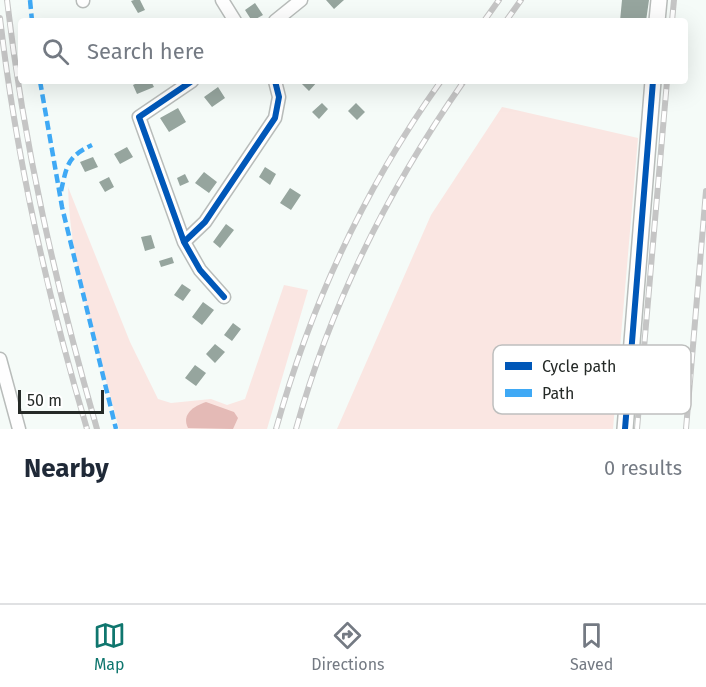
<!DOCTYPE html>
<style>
:root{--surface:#fff;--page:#f2f2f3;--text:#1f2937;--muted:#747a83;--line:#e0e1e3;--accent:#0f766e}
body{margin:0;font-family:"Fira Sans",sans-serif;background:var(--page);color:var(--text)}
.scale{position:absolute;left:18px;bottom:15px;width:86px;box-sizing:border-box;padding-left:6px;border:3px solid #252a27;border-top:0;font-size:16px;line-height:21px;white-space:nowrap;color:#252a27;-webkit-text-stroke:4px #fff;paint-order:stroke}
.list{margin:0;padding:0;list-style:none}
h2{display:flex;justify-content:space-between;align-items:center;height:78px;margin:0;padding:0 24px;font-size:26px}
h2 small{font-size:20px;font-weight:400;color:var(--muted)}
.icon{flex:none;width:33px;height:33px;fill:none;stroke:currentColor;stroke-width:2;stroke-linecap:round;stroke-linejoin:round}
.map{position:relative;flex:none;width:706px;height:429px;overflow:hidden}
.search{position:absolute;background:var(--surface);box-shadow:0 6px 24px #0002;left:18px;right:18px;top:18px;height:66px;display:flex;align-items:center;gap:15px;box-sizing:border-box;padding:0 21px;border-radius:6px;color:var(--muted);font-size:22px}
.sheet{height:174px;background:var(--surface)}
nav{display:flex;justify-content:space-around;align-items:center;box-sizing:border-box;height:84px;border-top:2px solid var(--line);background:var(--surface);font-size:16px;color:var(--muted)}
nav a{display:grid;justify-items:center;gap:3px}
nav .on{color:var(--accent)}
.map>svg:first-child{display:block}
</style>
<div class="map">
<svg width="706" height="429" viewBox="0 0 706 429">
<rect width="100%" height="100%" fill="#f5fbf8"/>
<path fill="#fae6e2" d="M502,107L638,138L613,429H337L431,215Z
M68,187L130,342L158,399L171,403L211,399L227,405L245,399L284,285L308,290L267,429H119C99,350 70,269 68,187Z"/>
<path fill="#e4bab6" d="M206,402L234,412L238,418L233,429L188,428C181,414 194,406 206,402Z"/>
<path fill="#96a59e" d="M134,0H140L145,10L138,13L131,1Z
M326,0H344L334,9Z
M622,0H649L646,21H620Z
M255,3L263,15L252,21L245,10Z
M141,81H151L154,87L137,94L133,85Z
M299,81H318L309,91Z
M218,87L225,98L212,107L204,97Z
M322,103L328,109L319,119L312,112Z
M356,103L365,112L357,120L348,111Z
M178,108L186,122L169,132L160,118Z
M127,147L133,157L120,164L114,154Z
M93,157L98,167L85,172L80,162Z
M265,167L276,174L270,185L259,177Z
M204,172L217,182L209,193L195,183Z
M185,174L189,182L180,186L177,178Z
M109,177L114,187L105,192L99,182Z
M290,188L301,195L291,210L280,203Z
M226,224L234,230L220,248L213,242Z
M151,235L155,248L145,251L141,237Z
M172,257L174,263L161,267L159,261Z
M182,284L191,290L183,301L174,295Z
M203,302L214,310L202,325L192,317Z
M233,323L241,329L232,341L224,335Z
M215,344L225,352L215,363L206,354Z
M195,365L206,373L196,386L185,378Z"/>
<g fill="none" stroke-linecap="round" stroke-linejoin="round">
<g stroke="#b8bcba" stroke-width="15">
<path id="minor" d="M222,0L235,21
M83,1V0
M275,21L301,0
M192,81L139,117L184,242L200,270L224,297
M184,242L205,222L275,118L279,97L275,81
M0,359L19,429"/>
</g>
<g stroke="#b8bcba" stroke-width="18">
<path id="tertiary" d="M657,21L659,0
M625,429L653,81"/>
</g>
<use href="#minor" stroke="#fefefe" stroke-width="12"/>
<use href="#tertiary" stroke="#fefefe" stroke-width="15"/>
<g stroke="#c5c5c5" stroke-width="6">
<path id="rail" d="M7,0C24,148 56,286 97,429
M0,18C16,158 47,294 87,429
M484,21L499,0
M506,21L521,0
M672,21L674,0
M276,429C311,304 365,187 441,81
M296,429C331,303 389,188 464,81
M637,429L667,81
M686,429L706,191"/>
</g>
<use href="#rail" stroke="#fff" stroke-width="4" stroke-dasharray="11" stroke-linecap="butt"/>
<path stroke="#3fa9f5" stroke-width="4.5" stroke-dasharray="9 4.5" stroke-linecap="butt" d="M30,0L32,21
M40,81L62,207L116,429
M61,191C67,165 67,157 92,145"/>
<g stroke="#fff" stroke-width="10">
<path id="cycleway" d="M192,81L139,117L184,242L200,270L224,297
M184,242L205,222L275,118L279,97L275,81
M625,429L653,81"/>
</g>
<use href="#cycleway" stroke="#0057b8" stroke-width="6"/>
</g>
<rect x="493" y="345" width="198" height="69" rx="9" fill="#fff" stroke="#bebfbe" stroke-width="1.5"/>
<rect x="505" y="362" width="27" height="8" fill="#0057b8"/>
<rect x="505" y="389" width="27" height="8" fill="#3fa9f5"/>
<g font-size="16" fill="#252a27">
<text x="542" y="372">Cycle path</text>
<text x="542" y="399">Path</text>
</g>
</svg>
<div class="scale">50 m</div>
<div class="search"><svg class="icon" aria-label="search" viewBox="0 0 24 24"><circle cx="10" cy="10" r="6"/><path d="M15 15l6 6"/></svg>Search here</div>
</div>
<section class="sheet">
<h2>Nearby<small>0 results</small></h2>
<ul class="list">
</ul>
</section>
<nav>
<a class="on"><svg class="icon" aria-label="map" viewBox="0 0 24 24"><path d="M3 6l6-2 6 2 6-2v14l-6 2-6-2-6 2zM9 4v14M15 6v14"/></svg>Map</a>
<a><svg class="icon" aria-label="directions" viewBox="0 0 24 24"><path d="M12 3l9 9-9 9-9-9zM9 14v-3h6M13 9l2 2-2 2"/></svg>Directions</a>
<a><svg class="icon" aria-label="saved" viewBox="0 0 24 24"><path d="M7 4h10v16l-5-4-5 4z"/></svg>Saved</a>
</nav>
